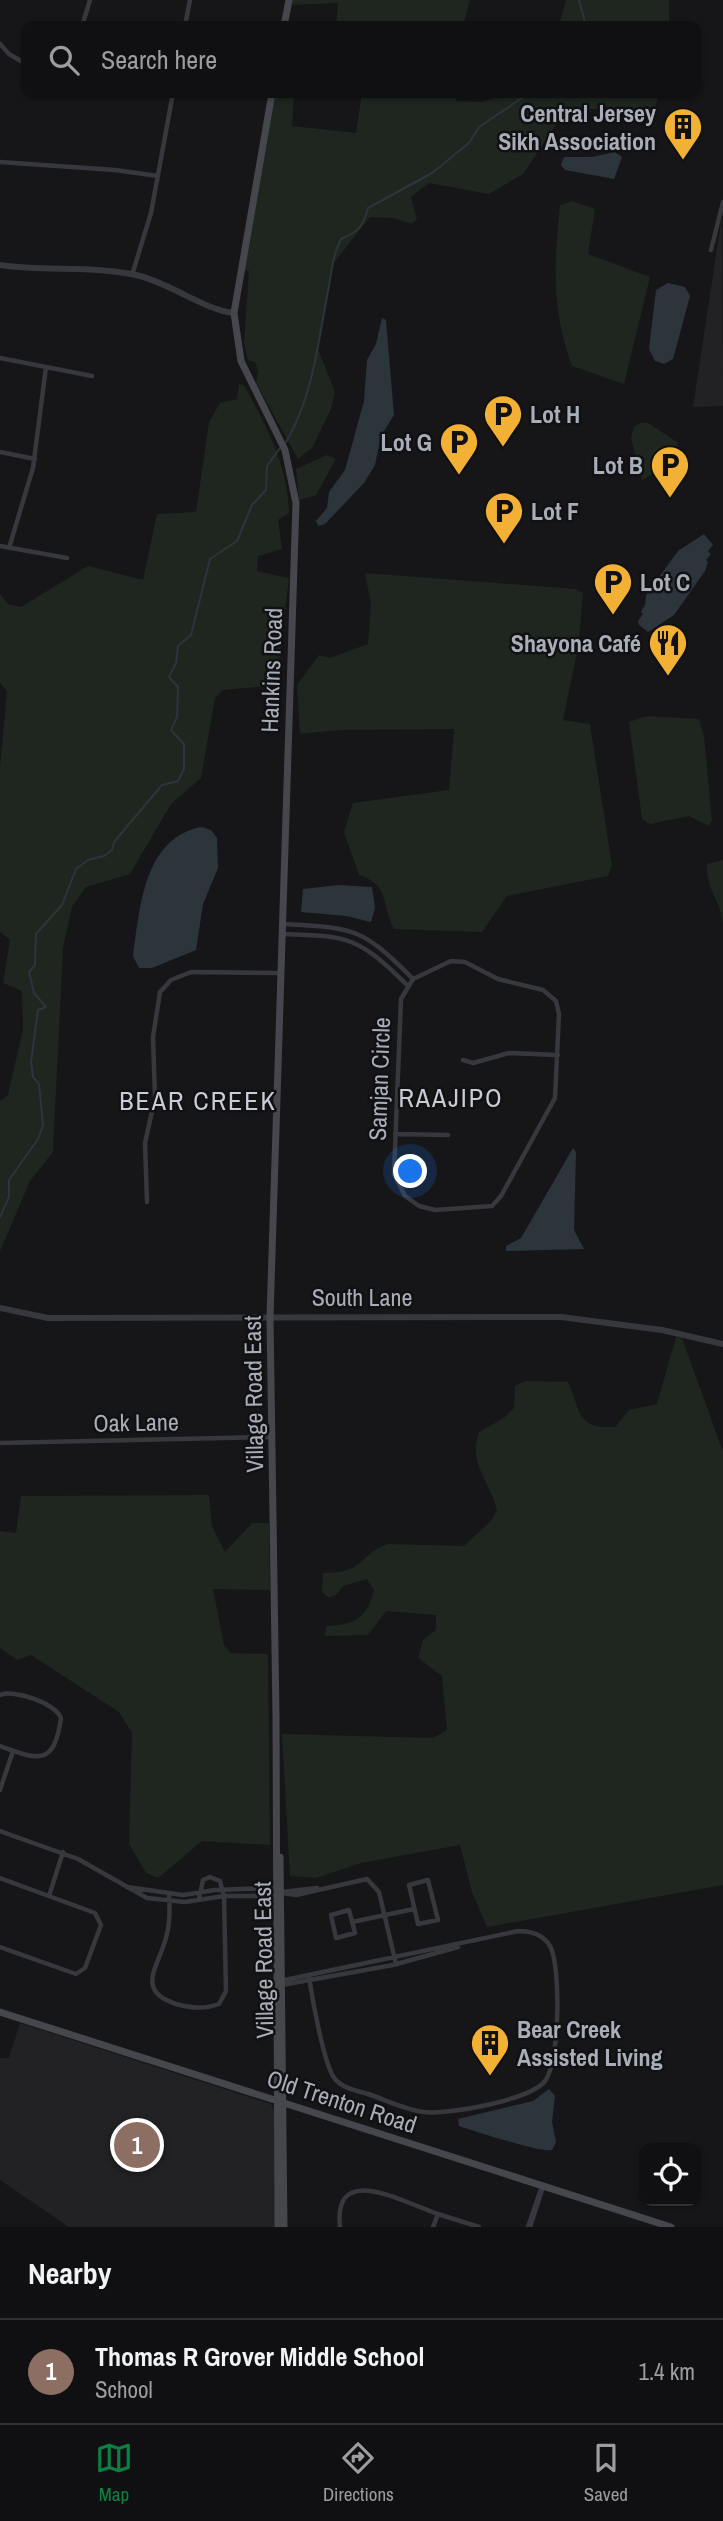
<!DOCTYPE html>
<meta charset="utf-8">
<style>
:root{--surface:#101012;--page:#1e1e20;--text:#f1f3f6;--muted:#9c9d9f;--line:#303032;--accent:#0b8043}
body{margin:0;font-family:"Archivo Narrow",sans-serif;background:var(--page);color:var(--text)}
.controls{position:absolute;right:21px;bottom:21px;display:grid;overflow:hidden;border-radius:14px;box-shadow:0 2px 5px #0004}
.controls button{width:63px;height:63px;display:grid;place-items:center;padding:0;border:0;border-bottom:2px solid var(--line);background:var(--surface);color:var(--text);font:35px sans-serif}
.you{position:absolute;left:411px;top:1172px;width:24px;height:24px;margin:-18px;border:5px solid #fff;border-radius:50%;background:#1a73e8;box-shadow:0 0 0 10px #1a73e833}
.badge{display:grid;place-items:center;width:46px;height:46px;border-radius:50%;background:var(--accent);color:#fff;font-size:23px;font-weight:700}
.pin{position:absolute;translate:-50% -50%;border:4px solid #fff;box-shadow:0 2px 7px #0006}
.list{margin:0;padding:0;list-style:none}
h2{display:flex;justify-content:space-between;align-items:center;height:91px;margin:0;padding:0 28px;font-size:30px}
h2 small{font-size:23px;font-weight:400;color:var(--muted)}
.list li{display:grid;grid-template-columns:46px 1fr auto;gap:21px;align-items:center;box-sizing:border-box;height:105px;padding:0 28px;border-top:2px solid var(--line)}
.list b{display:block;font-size:26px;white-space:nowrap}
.list p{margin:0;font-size:23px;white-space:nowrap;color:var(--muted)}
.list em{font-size:23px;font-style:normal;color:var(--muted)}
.icon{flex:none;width:38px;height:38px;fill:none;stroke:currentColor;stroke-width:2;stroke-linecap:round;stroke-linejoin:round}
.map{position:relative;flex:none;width:723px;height:2227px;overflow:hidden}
.search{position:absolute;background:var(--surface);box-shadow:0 2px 5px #0004;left:21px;right:21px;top:21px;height:77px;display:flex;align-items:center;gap:18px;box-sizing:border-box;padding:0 24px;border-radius:14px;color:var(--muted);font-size:26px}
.sheet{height:196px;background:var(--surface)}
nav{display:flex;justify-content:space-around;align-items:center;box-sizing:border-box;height:98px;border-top:2px solid var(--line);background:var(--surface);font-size:19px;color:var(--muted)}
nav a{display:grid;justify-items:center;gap:4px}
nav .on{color:var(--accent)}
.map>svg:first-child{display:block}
</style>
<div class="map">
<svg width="723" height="2227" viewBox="0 0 723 2227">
<rect width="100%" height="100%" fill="#161618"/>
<path fill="#222225" d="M722,216L723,406L693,407Z
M20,2023L271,2104L274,2110L275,2227H69L0,2180V2058H9Z"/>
<path fill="#1e261f" d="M289,0H470L463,26H336L338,3L288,5Z
M566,0H669V26H559Z
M272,93H294L292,126L356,133L362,93H456V101L483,102L510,93H659L653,116L626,108L566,110L523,174L489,194L429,183L411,197L417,219L412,224L393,218L370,217L333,264L318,349L335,392L331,409L312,448L298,459L256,383L258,371L255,362L248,360L244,342L249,271L241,270Z
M572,201L595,209L588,254L650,277L624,384L572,366C551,307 554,266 560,205Z
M239,384L244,385C266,426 288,465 289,513L278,520L282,549L258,556L257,571L289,578L276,685L223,690L215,698L201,778L171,804L130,874L86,887L72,907L63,948L53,1152L30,1181L0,1251V1101L8,1095L23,1029L22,991L3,983L10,940L0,932V767L7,691L0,683V594L8,604L21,607L88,566L143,580L157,514L196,512L209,422L220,403L237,399Z
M640,423H648L677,442L681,460L674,459L642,481L631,438L634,427Z
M327,455L336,459L316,495L299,500L296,469Z
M365,573L576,589L583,593L578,648L563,720L590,724L612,866L608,876L507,896L482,932L394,929C381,904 390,885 359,875L344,832L353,803L449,790L454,729L339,730L300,734L297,685L319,655L330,658L368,644L371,604Z
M646,716L699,719L704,736L712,821L709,826L689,816L650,824L642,819L629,722Z
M723,860V924C721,899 706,892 707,864Z
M676,1337L682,1338L723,1452V1885L487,1927L472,1892L460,1845L361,1863L316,1878L290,1876L282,1734L433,1738L447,1730L442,1676L418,1658L423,1640L436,1630V1615L386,1611L368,1635L325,1636L326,1626C354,1625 367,1619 374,1590L367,1579L343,1586L337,1594L329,1598L322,1592L323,1573C367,1573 358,1554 388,1544L464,1546L491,1521L497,1510C489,1478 468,1465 479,1432L504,1418L514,1408L515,1386L526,1381L568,1382C581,1409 575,1430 615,1427L629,1410L657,1404Z
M209,1495L212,1526L225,1552L252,1523H269L270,1590L213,1589L224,1645L231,1653L268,1654L270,1845L202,1841L158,1878L146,1873L129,1844L132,1733L119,1712L31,1655L17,1660L0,1648V1531L16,1533L21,1496Z"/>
<path fill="#2c353c" d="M615,152L622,157L614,179L565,170L561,165L564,157H592Z
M668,283L685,287L690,296L673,359L664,364L655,361L649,349L656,290Z
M382,318L386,320L394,415L381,436L375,465L364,483L325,524L318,526L316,521L327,508L329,492L345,470L364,401L367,360L376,344Z
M704,534L713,545L708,551L711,554L706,560L708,562L705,571L674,615L648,632L639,625L638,621L643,614L641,612L645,605L646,595L678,551Z
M202,827L211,830L217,838L218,868L203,904L196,950L152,968H139L133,956C140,910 143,837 202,827Z
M338,885L372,887L375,908L371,922L346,916L301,912L303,889Z
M573,1148L576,1152L574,1230L584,1249L506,1251V1246L521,1238Z
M549,2089L555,2096L552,2122L556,2142L552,2150C543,2153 473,2131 459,2126L458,2119L533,2101Z"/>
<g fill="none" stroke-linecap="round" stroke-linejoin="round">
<path stroke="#2c353c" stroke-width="2" d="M579,0L586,26
M286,442C313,397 318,342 328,291C332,271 332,257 341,239C359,231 363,227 368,208L432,173L469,143L479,127L529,93
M0,1217L9,1197V1180L38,1139L43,1125L39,1084L33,1077L31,1062L38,1010L46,1007L34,993L29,972L35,965L36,934L62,905L76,869L88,860L104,856L112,850L114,842L162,785L178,781L184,769V744L171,730L177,717L178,687L169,677L176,663L178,646L191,635L210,559L237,541L252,505L266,490L267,466L280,448"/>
<path stroke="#37383d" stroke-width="4.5" d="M186,24L201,26
M82,26L90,0
M185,26L190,0
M0,44L9,54L26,64
M0,162L115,170L158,176
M711,250L723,202
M132,275L151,213L173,93
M0,358L92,376
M0,452L35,459
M0,546L67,558
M9,548L33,468L46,367
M283,924C355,928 361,927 413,979
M282,934C350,936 358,937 407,985
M451,961L465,962L498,979L543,990L556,1001L559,1014L555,1098L501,1196L492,1206L435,1210L419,1206L405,1196L394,1174L401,999L413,979Z
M463,1060L473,1063L509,1053L558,1055
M395,1134L448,1135
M147,1202L145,1143L155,1098L153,1037L160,992L171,980L191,972L280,973
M0,1443L271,1437
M0,1695C14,1689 55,1703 61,1718C54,1767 38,1760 0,1746
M0,1790L13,1751
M0,1831L78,1859L147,1898L185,1902L224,1896H271L276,1892L296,1895L367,1879L379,1892L396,1964
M0,1878L95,1913L101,1925L85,1968L76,1974L0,1947
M428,1880L438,1920L418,1924L409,1885Z
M127,1887L183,1895L215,1890L271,1888L276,1892
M282,1892L317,1888
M169,1895C170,1909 170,1924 166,1938C158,1967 135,1991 176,2004C190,2008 206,2009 219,2004L226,1991L224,1896L220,1881L210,1877L203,1880L199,1899
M49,1896L63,1852
M349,1910L355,1933L336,1938L331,1915Z
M352,1922L414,1909
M280,1981L518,1931C531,1931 543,1934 550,1946C561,1965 560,2063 545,2081C530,2100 449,2115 424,2112C405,2110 386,2100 368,2094C358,2091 342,2088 335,2079C324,2066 312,1997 309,1977
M282,1985L393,1965L458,1947
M438,2214L479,2227
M340,2227C333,2161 402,2202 438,2214L433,2227
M528,2227L542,2186
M530,2227L543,2187"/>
<path stroke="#37383d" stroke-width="6" d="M0,265C46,272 94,265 140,276C171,284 207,311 234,313
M0,1308L48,1318L561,1317L662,1330L723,1344"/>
<path stroke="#45474d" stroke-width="7" d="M284,26L289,0
M272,93L234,313L241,361L285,450L296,503L270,1317L276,1716L278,2227
M280,1857L284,2227
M0,2012L671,2227"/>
</g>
<defs>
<g id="building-pin" transform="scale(2.0125)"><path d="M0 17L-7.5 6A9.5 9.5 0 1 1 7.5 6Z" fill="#f2b134" stroke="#111113"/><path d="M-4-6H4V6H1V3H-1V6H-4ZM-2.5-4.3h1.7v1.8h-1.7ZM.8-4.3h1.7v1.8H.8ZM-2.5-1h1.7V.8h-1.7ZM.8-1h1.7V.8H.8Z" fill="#111"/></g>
<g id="parking-pin" transform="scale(2.0125)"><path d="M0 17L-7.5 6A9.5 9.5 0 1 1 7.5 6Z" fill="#f2b134" stroke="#111113"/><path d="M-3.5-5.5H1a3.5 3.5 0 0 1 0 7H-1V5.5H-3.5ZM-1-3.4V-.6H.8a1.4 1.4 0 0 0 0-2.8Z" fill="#111"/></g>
<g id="restaurant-pin" transform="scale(2.0125)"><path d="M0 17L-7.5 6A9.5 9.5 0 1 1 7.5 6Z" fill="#f2b134" stroke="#111113"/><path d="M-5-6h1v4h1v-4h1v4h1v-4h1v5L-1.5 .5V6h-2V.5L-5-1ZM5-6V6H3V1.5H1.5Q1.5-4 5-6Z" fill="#111"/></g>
</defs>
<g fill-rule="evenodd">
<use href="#building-pin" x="683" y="127"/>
<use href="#parking-pin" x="503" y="414"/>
<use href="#parking-pin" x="459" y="442"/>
<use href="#parking-pin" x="670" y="465"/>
<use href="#parking-pin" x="504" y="511"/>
<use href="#parking-pin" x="613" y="582"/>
<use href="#restaurant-pin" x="668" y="643"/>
<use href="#building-pin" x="490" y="2043"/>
</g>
<g text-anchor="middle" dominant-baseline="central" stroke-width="5" stroke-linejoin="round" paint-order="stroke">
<g font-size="24" font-weight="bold" fill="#a8adb8" stroke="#111113" text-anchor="end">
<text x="656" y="113">Central Jersey<tspan x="656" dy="28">Sikh Association</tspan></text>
<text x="530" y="414" text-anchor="start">Lot H</text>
<text x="432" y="442">Lot G</text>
<text x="643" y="465">Lot B</text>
<text x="531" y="511" text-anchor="start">Lot F</text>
<text x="640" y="582" text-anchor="start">Lot C</text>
<text x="641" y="643">Shayona Café</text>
<text x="517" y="2029" text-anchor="start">Bear Creek<tspan x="517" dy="28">Assisted Living</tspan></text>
</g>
<g font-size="24" fill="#a8adb8" stroke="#111113">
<text transform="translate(271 670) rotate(-88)">Hankins Road</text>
<text transform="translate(379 1079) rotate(-88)">Samjan Circle</text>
<text x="362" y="1297">South Lane</text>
<text transform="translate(253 1394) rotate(-91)">Village Road East</text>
<text transform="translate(136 1422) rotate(-1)">Oak Lane</text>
<text transform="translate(263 1960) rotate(-91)">Village Road East</text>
<text transform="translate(342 2101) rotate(18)">Old Trenton Road</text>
</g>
<g font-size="26" letter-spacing="2" fill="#c9ccd4" stroke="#111113">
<text x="451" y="1097">RAAJIPO</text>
<text x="198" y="1100">BEAR CREEK</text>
</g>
</g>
</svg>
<div class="controls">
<button><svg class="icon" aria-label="locate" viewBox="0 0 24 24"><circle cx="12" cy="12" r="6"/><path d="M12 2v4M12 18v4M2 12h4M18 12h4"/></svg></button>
</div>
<div class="you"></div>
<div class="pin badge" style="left:137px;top:2145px;background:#8d6e63">1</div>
<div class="search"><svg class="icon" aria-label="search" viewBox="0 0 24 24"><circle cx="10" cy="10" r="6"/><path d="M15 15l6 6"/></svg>Search here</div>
</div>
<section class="sheet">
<h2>Nearby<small></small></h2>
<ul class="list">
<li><span class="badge" style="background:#8d6e63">1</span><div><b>Thomas R Grover Middle School</b><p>School</p></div><em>1.4 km</em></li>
</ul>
</section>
<nav>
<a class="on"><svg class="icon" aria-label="map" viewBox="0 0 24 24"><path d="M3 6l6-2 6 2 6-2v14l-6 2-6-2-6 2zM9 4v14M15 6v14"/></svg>Map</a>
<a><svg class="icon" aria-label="directions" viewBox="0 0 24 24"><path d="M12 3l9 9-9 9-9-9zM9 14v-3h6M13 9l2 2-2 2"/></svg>Directions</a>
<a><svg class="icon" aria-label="saved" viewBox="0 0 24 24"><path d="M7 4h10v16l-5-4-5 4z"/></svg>Saved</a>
</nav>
